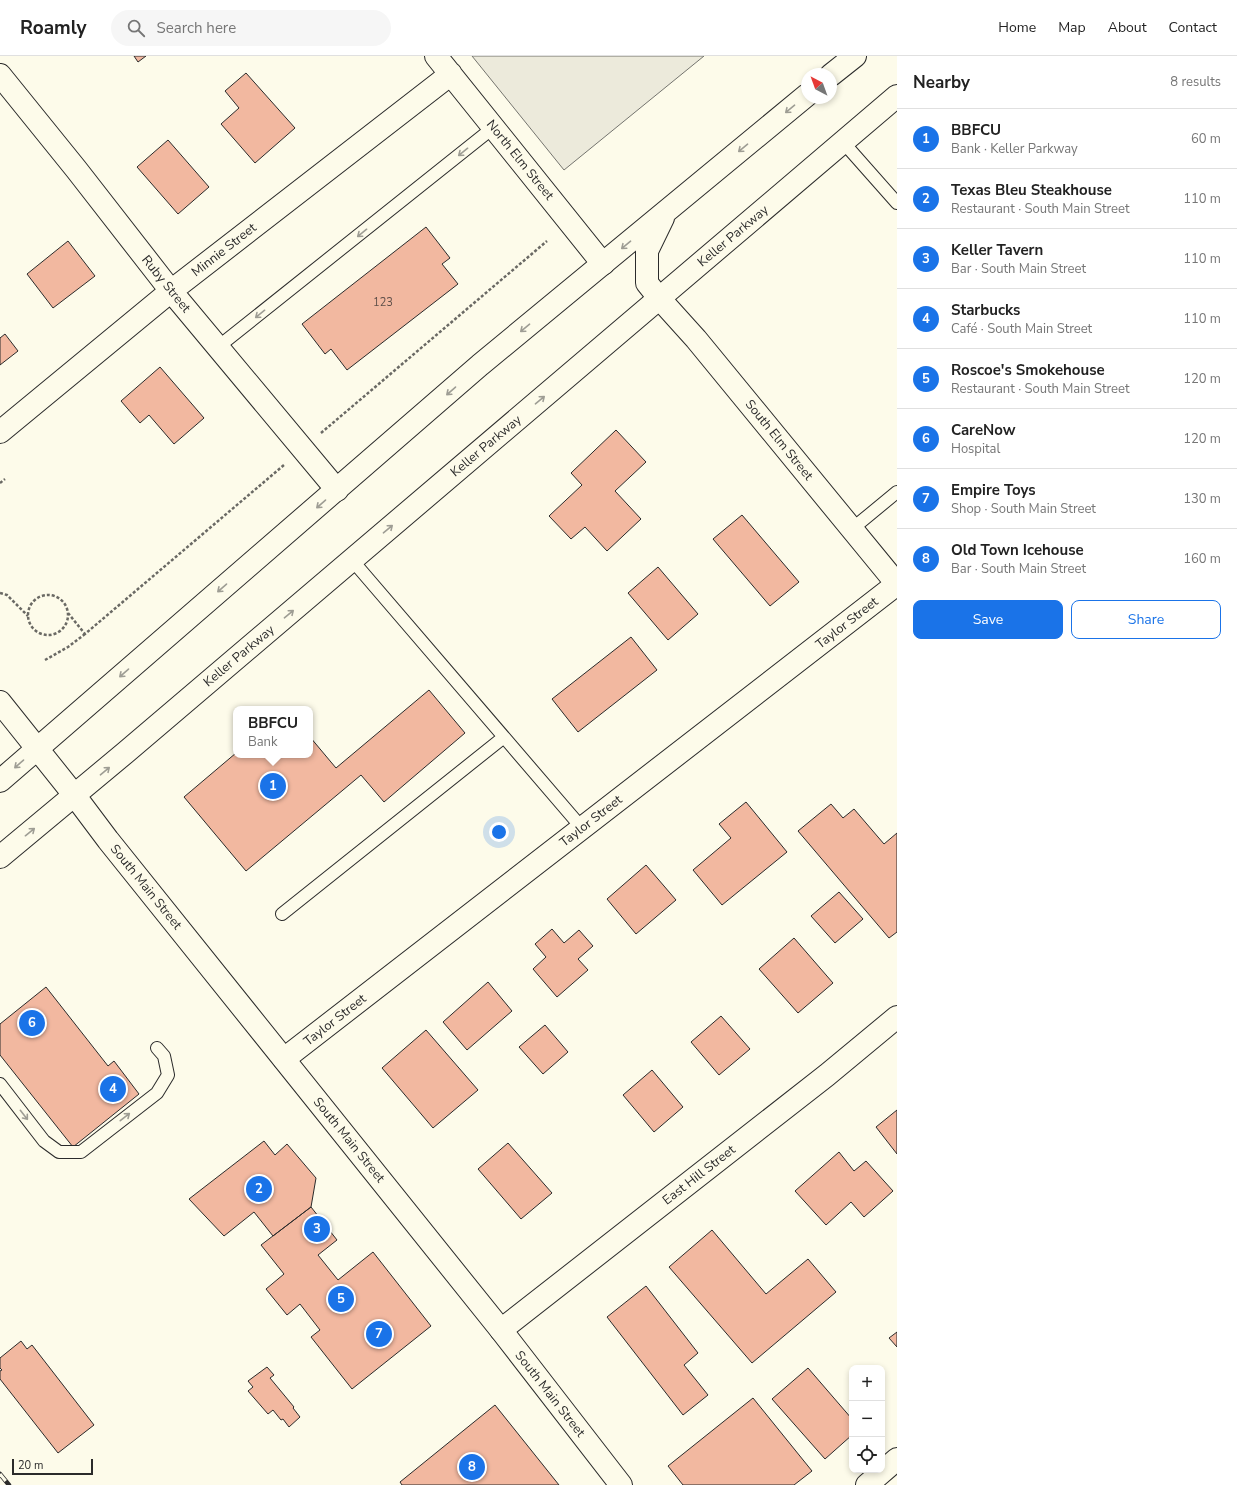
<!DOCTYPE html>
<meta charset="utf-8">
<style>
:root{--surface:#fff;--page:#f6f6f6;--text:#222;--muted:#767676;--line:#e0e0e0;--accent:#1a73e8}
body{margin:0;font-family:"Nunito Sans",sans-serif;background:var(--page);color:var(--text)}
.controls{position:absolute;right:12px;bottom:12px;display:grid;overflow:hidden;border-radius:8px;box-shadow:0 2px 6px #0003}
.controls button{width:36px;height:36px;display:grid;place-items:center;padding:0;border:0;border-bottom:1px solid var(--line);background:var(--surface);color:var(--text);font:20px sans-serif}
.compass{position:absolute;left:801px;top:12px;width:36px;height:36px;border-radius:50%;background:var(--surface);box-shadow:0 2px 6px #0003;rotate:319deg}
.scale{position:absolute;left:12px;bottom:10px;width:81px;box-sizing:border-box;padding-left:4px;border:2px solid #2b2b2b;border-top:0;font-size:11px;line-height:14px;white-space:nowrap;color:#2b2b2b;-webkit-text-stroke:3px #fdfbea;paint-order:stroke}
.you{position:absolute;left:499px;top:776px;width:14px;height:14px;margin:-10px;border:3px solid #fff;border-radius:50%;background:#1a73e8;box-shadow:0 0 0 6px #1a73e833}
.badge{display:grid;place-items:center;width:26px;height:26px;border-radius:50%;background:var(--accent);color:#fff;font-size:13px;font-weight:700}
.pin{position:absolute;translate:-50% -50%;border:2px solid #fff;box-shadow:0 1px 4px #0006}
.popup{position:absolute;left:233px;top:650px;width:80px;height:52px;box-sizing:border-box;display:grid;place-content:center;border-radius:8px;background:var(--surface);filter:drop-shadow(0 1px 3px #0005);font-size:13px;white-space:nowrap;color:var(--muted)}
.popup b{font-size:15px;color:var(--text)}
.popup::after{content:'';position:absolute;left:50%;top:100%;margin-left:-8px;border:8px solid transparent;border-top-color:var(--surface)}
.list{margin:0;padding:0;list-style:none}
h2{display:flex;justify-content:space-between;align-items:center;height:52px;margin:0;padding:0 16px;font-size:17px}
h2 small{font-size:13px;font-weight:400;color:var(--muted)}
.list li{display:grid;grid-template-columns:26px 1fr auto;gap:12px;align-items:center;box-sizing:border-box;height:60px;padding:0 16px;border-top:1px solid var(--line)}
.list b{display:block;font-size:15px;white-space:nowrap}
.list p{margin:0;font-size:13px;white-space:nowrap;color:var(--muted)}
.list em{font-size:13px;font-style:normal;color:var(--muted)}
.actions{display:flex;gap:8px;padding:12px 16px}
.actions a{flex:1;padding:9px 0;border:1px solid var(--accent);border-radius:8px;text-align:center;font-size:14px;color:var(--accent)}
.actions .main{background:var(--accent);color:#fff}
.icon{flex:none;width:22px;height:22px;fill:none;stroke:currentColor;stroke-width:2;stroke-linecap:round;stroke-linejoin:round}
.map{position:relative;flex:none;width:897px;height:1429px;overflow:hidden}
header{display:flex;align-items:center;gap:24px;box-sizing:border-box;height:56px;padding:0 20px;background:var(--surface);border-bottom:1px solid var(--line)}
header strong{font-size:19px}
nav{display:flex;gap:22px;margin-inline-start:auto;font-size:14px}
.search{width:280px;height:36px;background:var(--page);display:flex;align-items:center;gap:10px;box-sizing:border-box;padding:0 14px;border-radius:22px;color:var(--muted);font-size:15px}
main{display:flex}
aside{flex:1;background:var(--surface)}
.map>svg:first-child{display:block}
</style>
<header>
<strong>Roamly</strong>
<div class="search"><svg class="icon" aria-label="search" viewBox="0 0 24 24"><circle cx="10" cy="10" r="6"/><path d="M15 15l6 6"/></svg>Search here</div>
<nav><a>Home</a><a>Map</a><a>About</a><a>Contact</a></nav>
</header>
<main>
<div class="map">
<svg width="897" height="1429" viewBox="0 0 897 1429">
<rect width="100%" height="100%" fill="#fdfbea"/>
<path fill="#eceadb" stroke="#74746e" d="M472,0H704L564,114Z"/>
<path fill="#f2b8a0" stroke="#2b2b2b" d="M134,0H146L138,6Z
M246,17L295,72L255,107L221,68L239,52L225,35Z
M168,84L209,131L178,158L137,111Z
M426,171L450,202L442,208L458,228L347,314L331,293L325,298L302,268Z
M68,185L95,220L53,252L27,218Z
M5,278L18,295L0,309V282Z
M160,311L204,362L174,388L149,359L140,367L121,345Z
M616,374L646,406L615,435L641,463L607,495L585,471L571,483L549,460L582,429L571,417Z
M742,459L799,526L770,550L713,483Z
M658,511L698,558L668,584L628,537Z
M631,581L657,614L578,676L552,643Z
M429,634L465,677L384,746L361,719L246,815L184,741L236,697V699H310V681L336,712Z
M746,746L787,796L722,849L693,814L731,782L719,768Z
M831,748L843,762L854,753L884,788L897,777V876L889,882L798,775Z
M646,809L676,844L636,878L607,843Z
M839,836L863,863L835,887L811,860Z
M552,873L564,887L579,874L593,890L578,903L588,914L557,941L533,913L546,901L535,888Z
M794,882L833,927L798,957L759,913Z
M488,926L512,955L467,994L443,966Z
M46,931L108,1010L114,1005L139,1038L73,1091L0,999V968Z
M721,960L750,993L719,1019L691,986Z
M545,969L568,996L543,1018L519,991Z
M426,974L478,1034L433,1072L382,1012Z
M652,1014L683,1051L654,1076L623,1039Z
M897,1054V1098L876,1071Z
M264,1085L275,1099L287,1088L316,1122L311,1151L273,1180L254,1156L224,1180L189,1143Z
M508,1087L552,1137L521,1163L478,1113Z
M839,1096L854,1115L866,1105L893,1135L864,1161L851,1146L826,1169L795,1135Z
M311,1151L337,1184L318,1199L338,1224L373,1196L431,1270L352,1333L311,1281L320,1274L300,1248L287,1259L266,1233L284,1218L261,1189Z
M712,1174L766,1238L808,1203L836,1236L752,1307L669,1211Z
M646,1230L698,1297L684,1309L708,1339L683,1359L607,1261Z
M897,1276V1291L889,1282Z
M21,1285L27,1293L32,1289L94,1369L58,1397L0,1323V1315L2,1314L0,1312V1302Z
M267,1311L274,1319L270,1322L294,1351L293,1352L300,1361L289,1371L283,1363L281,1364L273,1354L268,1358L248,1335L253,1331L248,1325Z
M808,1312L852,1363V1379L825,1403L772,1343Z
M753,1342L812,1415L794,1429H683L668,1410Z
M495,1349L559,1429H402L400,1426Z"/>
<g fill="none" stroke-linecap="round" stroke-linejoin="round">
<g stroke="#2b2b2b" stroke-width="14">
<path id="service" d="M843,86L897,147
M218,291L494,71
M852,473L897,436
M352,504L582,772
M282,858L504,681
M0,1028L44,1085L59,1096H81L157,1037L168,1019L164,1000L157,992"/>
</g>
<g stroke="#2b2b2b" stroke-width="24">
<path id="minor" d="M436,0L603,208
M0,19L76,113L171,235L337,434
M0,376L171,235L451,18
M284,1003L897,528
M501,1274L827,1019L897,961
M867,1429L897,1403"/>
</g>
<g stroke="#2b2b2b" stroke-width="24">
<path id="tertiary" d="M659,242L696,283L897,528"/>
</g>
<g stroke="#2b2b2b" stroke-width="24">
<path id="primary" d="M831,19L855,0
M659,242L647,227V195L663,162
M0,646L75,740L108,784L501,1274L621,1429
M0,725L480,309L807,39
M0,801L125,697L897,40"/>
</g>
<path stroke="#6a6964" stroke-width="2.5" stroke-dasharray="3 2" stroke-linecap="butt" d="M321,377L547,185
M0,427L5,423
M0,537L7,539L28,560
M28 559a20 20 0 1 1 40 0a20 20 0 1 1-40 0Z
M68,557L85,578L284,409
M45,604L68,591L85,578"/>
<use href="#service" stroke="#fdfbea" stroke-width="12"/>
<use href="#minor" stroke="#fdfbea" stroke-width="22"/>
<use href="#tertiary" stroke="#fdfbea" stroke-width="22"/>
<use href="#primary" stroke="#fdfbea" stroke-width="22"/>
<g stroke="#2b2b2b" stroke-width="4.5">
<path id="rail" d="M0,1418L9,1429"/>
</g>
<use href="#rail" stroke="#fdfbea" stroke-width="3" stroke-dasharray="9" stroke-linecap="butt"/>
</g>
<defs><path id="oneway-shaft" d="M-6 0H5M1.5-3L5.5 0L1.5 3" fill="none" stroke-width="1.6" stroke-linecap="round" stroke-linejoin="round"/></defs>
<g stroke="#9e9d94">
<use href="#oneway-shaft" transform="translate(790 53) rotate(140)"/>
<use href="#oneway-shaft" transform="translate(743 92) rotate(140)"/>
<use href="#oneway-shaft" transform="translate(463 96) rotate(141)"/>
<use href="#oneway-shaft" transform="translate(362 177) rotate(141)"/>
<use href="#oneway-shaft" transform="translate(626 189) rotate(140)"/>
<use href="#oneway-shaft" transform="translate(260 258) rotate(141)"/>
<use href="#oneway-shaft" transform="translate(525 272) rotate(140)"/>
<use href="#oneway-shaft" transform="translate(451 335) rotate(139)"/>
<use href="#oneway-shaft" transform="translate(540 344) rotate(-40)"/>
<use href="#oneway-shaft" transform="translate(321 448) rotate(139)"/>
<use href="#oneway-shaft" transform="translate(388 473) rotate(-40)"/>
<use href="#oneway-shaft" transform="translate(222 532) rotate(139)"/>
<use href="#oneway-shaft" transform="translate(289 558) rotate(-40)"/>
<use href="#oneway-shaft" transform="translate(124 617) rotate(139)"/>
<use href="#oneway-shaft" transform="translate(19 708) rotate(139)"/>
<use href="#oneway-shaft" transform="translate(105 715) rotate(-40)"/>
<use href="#oneway-shaft" transform="translate(30 776) rotate(-39)"/>
<use href="#oneway-shaft" transform="translate(24 1059) rotate(52)"/>
<use href="#oneway-shaft" transform="translate(125 1061) rotate(-38)"/>
</g>
<g text-anchor="middle" dominant-baseline="central" stroke-width="3" stroke-linejoin="round" paint-order="stroke">
<g font-size="11" fill="#5d4e48">
<text x="383" y="246">123</text>
</g>
<g font-size="13" fill="#2b2b2b" stroke="#fdfbea">
<text transform="translate(520 104) rotate(51)">North Elm Street</text>
<text transform="translate(733 180) rotate(-40)">Keller Parkway</text>
<text transform="translate(224 194) rotate(-38)">Minnie Street</text>
<text transform="translate(166 228) rotate(51)">Ruby Street</text>
<text transform="translate(779 384) rotate(51)">South Elm Street</text>
<text transform="translate(486 390) rotate(-40)">Keller Parkway</text>
<text transform="translate(847 567) rotate(-38)">Taylor Street</text>
<text transform="translate(239 600) rotate(-40)">Keller Parkway</text>
<text transform="translate(591 765) rotate(-38)">Taylor Street</text>
<text transform="translate(146 831) rotate(51)">South Main Street</text>
<text transform="translate(335 964) rotate(-38)">Taylor Street</text>
<text transform="translate(349 1084) rotate(51)">South Main Street</text>
<text transform="translate(699 1119) rotate(-38)">East Hill Street</text>
<text transform="translate(550 1338) rotate(52)">South Main Street</text>
</g>
</g>
</svg>
<div class="controls">
<button>+</button>
<button>−</button>
<button><svg class="icon" aria-label="locate" viewBox="0 0 24 24"><circle cx="12" cy="12" r="6"/><path d="M12 2v4M12 18v4M2 12h4M18 12h4"/></svg></button>
</div>
<svg class="compass" viewBox="-18 -18 36 36"><path d="M0-13l5 13h-10z" fill="#e53935"/><path d="M0 13l5-13h-10z" fill="#767676"/></svg>
<div class="scale">20 m</div>
<div class="you"></div>
<div class="pin badge" style="left:273px;top:730px">1</div>
<div class="popup"><b>BBFCU</b>Bank</div>
<div class="pin badge" style="left:259px;top:1133px">2</div>
<div class="pin badge" style="left:317px;top:1173px">3</div>
<div class="pin badge" style="left:113px;top:1033px">4</div>
<div class="pin badge" style="left:341px;top:1243px">5</div>
<div class="pin badge" style="left:32px;top:967px">6</div>
<div class="pin badge" style="left:379px;top:1278px">7</div>
<div class="pin badge" style="left:472px;top:1411px">8</div>
</div>
<aside>
<h2>Nearby<small>8 results</small></h2>
<ul class="list">
<li><span class="badge">1</span><div><b>BBFCU</b><p>Bank · Keller Parkway</p></div><em>60 m</em></li>
<li><span class="badge">2</span><div><b>Texas Bleu Steakhouse</b><p>Restaurant · South Main Street</p></div><em>110 m</em></li>
<li><span class="badge">3</span><div><b>Keller Tavern</b><p>Bar · South Main Street</p></div><em>110 m</em></li>
<li><span class="badge">4</span><div><b>Starbucks</b><p>Café · South Main Street</p></div><em>110 m</em></li>
<li><span class="badge">5</span><div><b>Roscoe's Smokehouse</b><p>Restaurant · South Main Street</p></div><em>120 m</em></li>
<li><span class="badge">6</span><div><b>CareNow</b><p>Hospital</p></div><em>120 m</em></li>
<li><span class="badge">7</span><div><b>Empire Toys</b><p>Shop · South Main Street</p></div><em>130 m</em></li>
<li><span class="badge">8</span><div><b>Old Town Icehouse</b><p>Bar · South Main Street</p></div><em>160 m</em></li>
</ul>
<div class="actions"><a class="main">Save</a><a>Share</a></div>
</aside>
</main>
